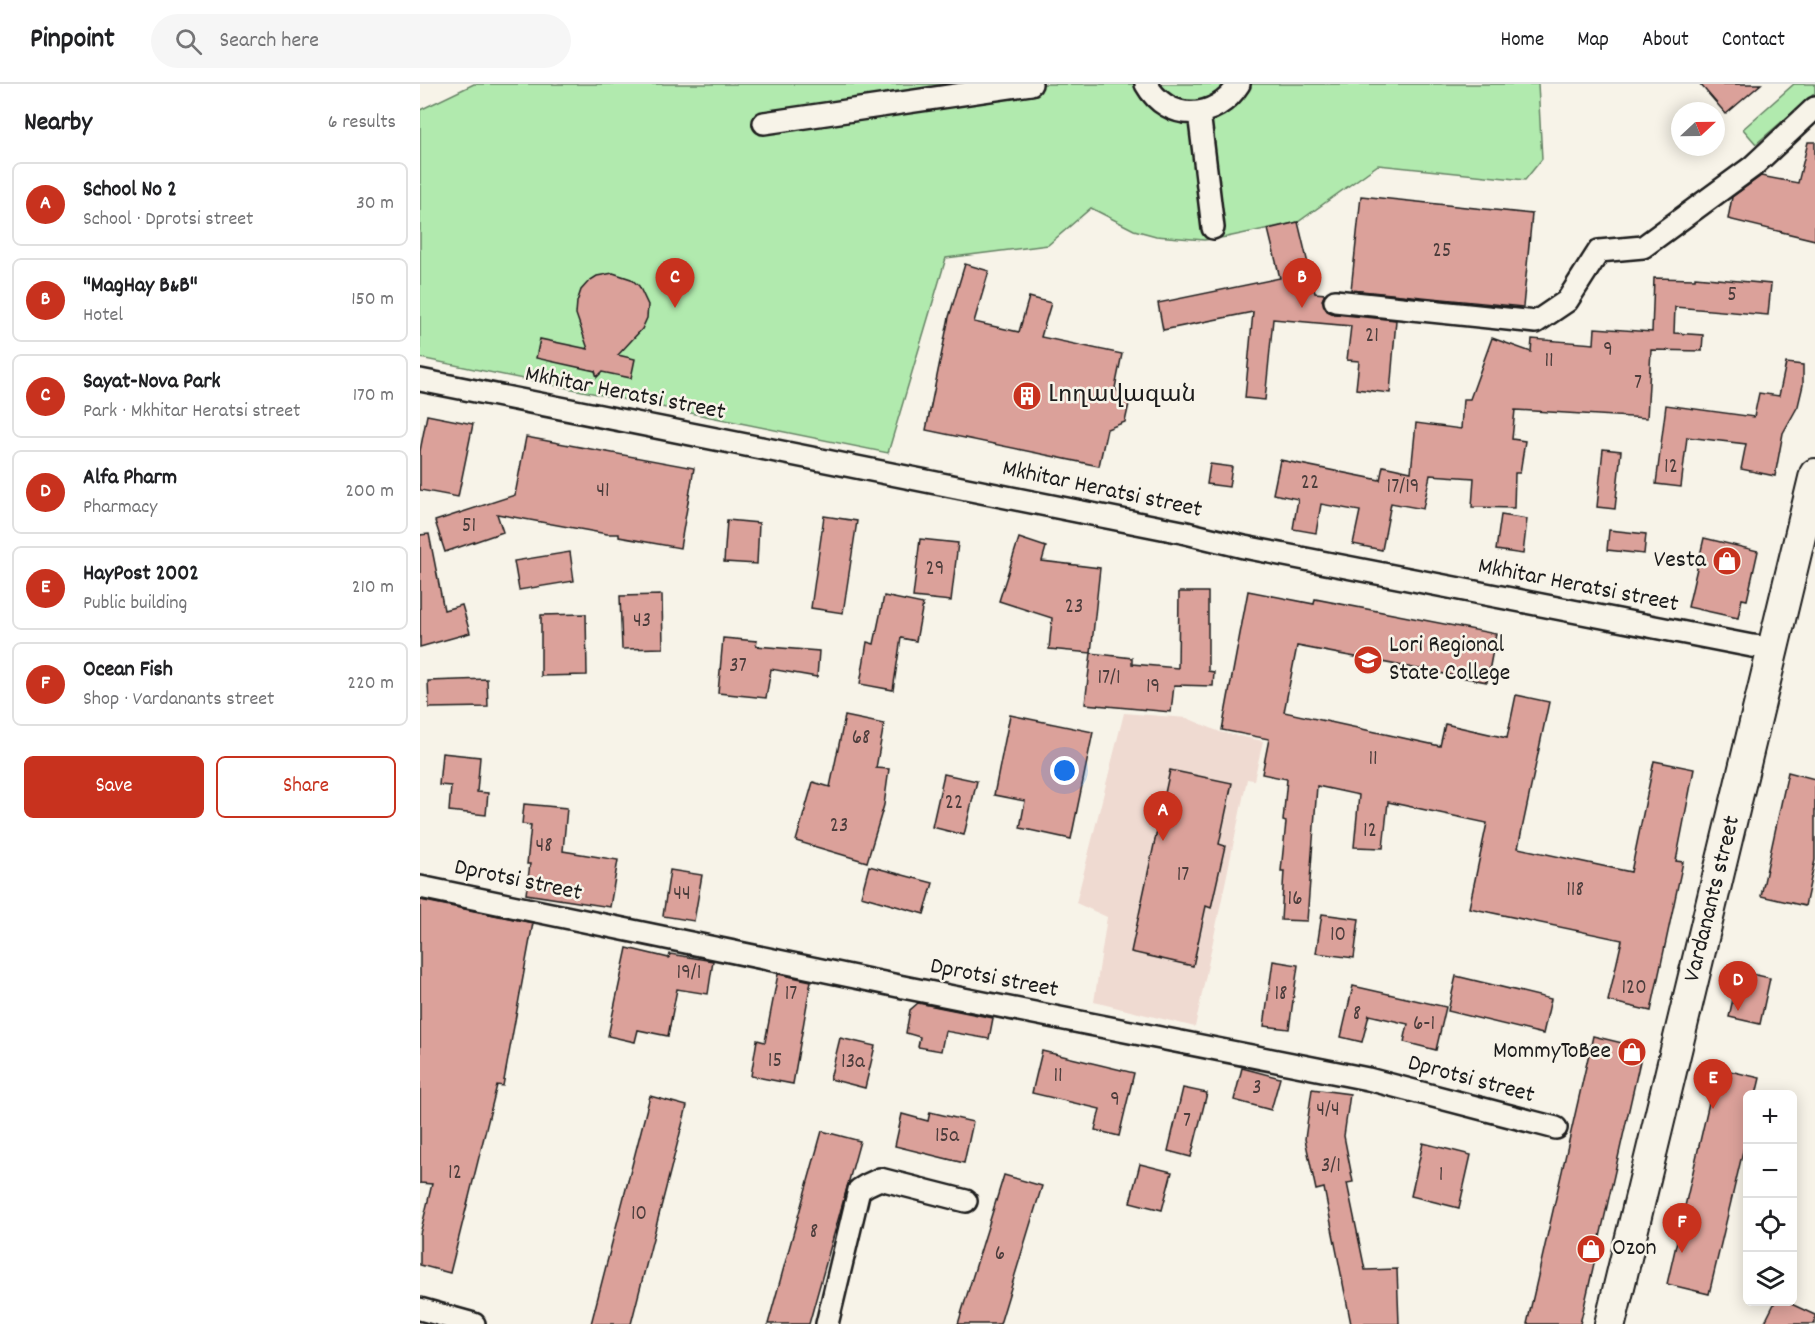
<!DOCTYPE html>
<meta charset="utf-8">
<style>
:root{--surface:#fff;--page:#f6f6f6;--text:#202124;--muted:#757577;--line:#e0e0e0;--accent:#c8321e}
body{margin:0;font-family:Dekko,"Noto Sans Armenian",sans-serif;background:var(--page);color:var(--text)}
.controls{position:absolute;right:18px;bottom:18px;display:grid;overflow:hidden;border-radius:9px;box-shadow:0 3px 15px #0003}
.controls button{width:54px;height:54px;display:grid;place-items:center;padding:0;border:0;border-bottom:2px solid var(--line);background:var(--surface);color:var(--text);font:30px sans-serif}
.compass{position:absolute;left:1251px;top:18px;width:54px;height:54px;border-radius:50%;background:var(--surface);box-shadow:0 3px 15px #0003;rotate:68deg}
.you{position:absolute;left:645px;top:687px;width:21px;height:21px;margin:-15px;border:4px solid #fff;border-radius:50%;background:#1a73e8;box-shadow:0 0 0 9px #1a73e833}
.badge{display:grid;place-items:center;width:39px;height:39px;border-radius:50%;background:var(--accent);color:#fff;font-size:20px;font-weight:700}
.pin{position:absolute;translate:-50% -50px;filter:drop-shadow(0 2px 3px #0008)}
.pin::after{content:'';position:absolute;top:32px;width:21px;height:18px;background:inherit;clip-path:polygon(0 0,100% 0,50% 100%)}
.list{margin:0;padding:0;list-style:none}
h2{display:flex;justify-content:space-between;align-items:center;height:78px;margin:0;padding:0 24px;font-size:26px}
h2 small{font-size:20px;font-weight:400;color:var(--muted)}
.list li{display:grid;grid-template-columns:39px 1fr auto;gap:18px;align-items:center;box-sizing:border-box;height:84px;margin:0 12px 12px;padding:0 12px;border:2px solid var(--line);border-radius:9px}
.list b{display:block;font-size:22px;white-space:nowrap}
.list p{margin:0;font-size:20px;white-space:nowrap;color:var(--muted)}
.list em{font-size:20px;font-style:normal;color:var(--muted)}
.actions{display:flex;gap:12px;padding:18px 24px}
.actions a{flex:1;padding:14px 0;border:2px solid var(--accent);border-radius:9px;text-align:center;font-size:21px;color:var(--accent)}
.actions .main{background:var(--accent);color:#fff}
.icon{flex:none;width:33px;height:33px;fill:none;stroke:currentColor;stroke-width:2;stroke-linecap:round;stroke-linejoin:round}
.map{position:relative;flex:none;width:1395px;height:1240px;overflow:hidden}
header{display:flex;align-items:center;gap:36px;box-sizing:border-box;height:84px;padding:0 30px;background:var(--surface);border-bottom:2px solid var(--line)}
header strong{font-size:28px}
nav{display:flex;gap:33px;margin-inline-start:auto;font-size:21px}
.search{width:420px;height:54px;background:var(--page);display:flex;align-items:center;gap:15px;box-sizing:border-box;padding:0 21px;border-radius:33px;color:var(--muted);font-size:22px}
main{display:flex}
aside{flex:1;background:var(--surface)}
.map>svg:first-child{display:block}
</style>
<header>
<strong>Pinpoint</strong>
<div class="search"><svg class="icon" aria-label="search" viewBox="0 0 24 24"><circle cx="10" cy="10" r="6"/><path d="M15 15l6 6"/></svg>Search here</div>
<nav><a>Home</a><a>Map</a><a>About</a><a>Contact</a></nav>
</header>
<main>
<aside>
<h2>Nearby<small>6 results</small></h2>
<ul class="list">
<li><span class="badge">A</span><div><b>School No 2</b><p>School · Dprotsi street</p></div><em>30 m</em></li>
<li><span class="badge">B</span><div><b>&quot;MagHay B&amp;B&quot;</b><p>Hotel</p></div><em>150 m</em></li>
<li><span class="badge">C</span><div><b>Sayat-Nova Park</b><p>Park · Mkhitar Heratsi street</p></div><em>170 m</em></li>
<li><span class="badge">D</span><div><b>Alfa Pharm</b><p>Pharmacy</p></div><em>200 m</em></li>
<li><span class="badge">E</span><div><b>HayPost 2002</b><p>Public building</p></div><em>210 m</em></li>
<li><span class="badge">F</span><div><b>Ocean Fish</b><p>Shop · Vardanants street</p></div><em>220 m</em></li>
</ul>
<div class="actions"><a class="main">Save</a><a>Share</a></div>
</aside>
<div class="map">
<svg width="1395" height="1240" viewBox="0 0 1395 1240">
<rect width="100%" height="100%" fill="#f7f3e8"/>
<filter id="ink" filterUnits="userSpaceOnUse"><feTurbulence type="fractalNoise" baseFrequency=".0167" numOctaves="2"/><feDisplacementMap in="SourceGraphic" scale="12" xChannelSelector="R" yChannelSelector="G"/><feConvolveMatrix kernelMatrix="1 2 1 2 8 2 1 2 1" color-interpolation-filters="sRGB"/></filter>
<g filter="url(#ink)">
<path fill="#efdad1" d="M704,629L767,634L800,648L843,657L834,696L827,695L775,943L674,918L687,833L656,819Z"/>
<path fill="#b1eaae" stroke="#668365" stroke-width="1.5" d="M54,0H1118L1122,75L1105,96L958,81L878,138L807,153L784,156L736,152L714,146L671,124L628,161L526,174L468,369L0,274V26Z
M1374,0H1395V9L1336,60L1323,45Z"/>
<path fill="#dba19a" stroke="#1c1c1c" stroke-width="1.5" d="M1280,0H1341L1306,30Z
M1388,58H1395V156L1308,135L1312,113L1341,92L1378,99Z
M941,112L1112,130L1103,223L931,206Z
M878,138L895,209L905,210L902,216L907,227L914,230L976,236L970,309L936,305L939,277L927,276L931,242L853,235L845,316L825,314L833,228L743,246L738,219L860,194L848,145Z
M545,180L569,187L554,238L599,248L609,213L631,219L621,253L702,270L695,304L709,320L705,338L687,345L679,382L506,346L529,233Z
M193,189L211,195L219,202L228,221L227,234L222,245L198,271L215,275L211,294L182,288L177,293L175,287L116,274L120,255L168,265L156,230L157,218L161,206L169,197L177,192Z
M1275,193L1351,200L1348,231L1255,223L1254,249L1283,251L1282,267L1231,266L1227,334L1095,326L1092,355L1105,357L1100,389H1095L1094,424L1052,423L1054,394L1010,391L1003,425L971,419L962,466L933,460L940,427L901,420L896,449L873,445L878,415L853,410L860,376L960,396L963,382L991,388L996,339L1041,345L1043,315H1050L1072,254L1111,268L1112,255L1174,260L1175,244L1232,248L1234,194L1275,195Z
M1366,279L1383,281V301L1378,322L1363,349L1355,392L1321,385L1326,360L1267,353L1261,403L1236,400L1246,321L1334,333L1339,309L1359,312Z
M7,331L53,340L38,413L0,406V367Z
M106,353L274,384L260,464L199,453V450H187L77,430L83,448L25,468L15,437L95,411Z
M1183,365L1201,367L1195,425L1177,423Z
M790,380L812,383L809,403L787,400Z
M1081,431L1107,435L1103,470L1076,466Z
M404,432L437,437L423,529L391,524Z
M307,436L339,439L337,480L304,478Z
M1189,446L1226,450L1224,470L1187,466Z
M9,450L24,526L42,521L50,549L0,563V451Z
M599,454L626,463L622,477L680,484L671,569L629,565L632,534L579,517Z
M1284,454L1338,467L1327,516L1322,515L1318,534L1268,523Z
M500,455L538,459L531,517L493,513Z
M150,468L154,497L99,506L94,477Z
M828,507L894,520L895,515L1076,550L1067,598L877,562L864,628L1020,662L1025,640L1087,654L1096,611L1129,618L1098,764L1211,788L1234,677L1274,685L1256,777L1263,778L1231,927L1188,917L1202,856L1049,824L1067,739L968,718L963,764L934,763L939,711L897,702L887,837L861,836L864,787H861L866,738L863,737L867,695L842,690L849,655L802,646Z
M759,508H788V587L794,588L793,602L754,601L751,628L665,620L671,569L712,574V580L758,584Z
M242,511L243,564L202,565L200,512Z
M464,512L503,520L496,557L481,554L473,606L440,600L447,558L454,560Z
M166,530L167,591L121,592V531Z
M303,554L337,557L336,562L399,567L397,593L351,585L346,614L298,609Z
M67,595L68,623L9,624L8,597Z
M590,631L673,648L651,755L600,744L605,717L574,711Z
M425,632L464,640L456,684L469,685L464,721L447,778L376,757L393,698L410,703Z
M22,669L60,673L57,708L68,709L66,731L29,727L31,702L19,701Z
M750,686L812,699L799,760L805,762L791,824L786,822L773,882L711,868Z
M1368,688L1395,695V776L1385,822L1341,812Z
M524,690L557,697L544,751L512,743Z
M104,720L147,724L143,767L198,776L190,823L106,810L110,780H107L111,741L102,740Z
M449,782L513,799L504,830L441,812Z
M250,786L282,791L274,837L243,832Z
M0,816L113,839L83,1002L77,1001L30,1189L0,1181V1150L12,1100L0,1099Z
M902,830L939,835L934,874L896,869Z
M207,864L249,874L250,870L293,877L288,910L257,905L248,952L218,946L215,958L188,952Z
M853,877L878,881L869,945L844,942Z
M1319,887L1350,894L1340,940L1309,933Z
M358,890L391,897L373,1000L331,992L337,956L345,958Z
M1036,892L1131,915L1123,950L1028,927Z
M933,902L1026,923L1016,966L984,958L988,940L949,931L942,958L921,953Z
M498,919L573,934L569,955L525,947L521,967L498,963L500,953L486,949L490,926Z
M1173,952L1223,964L1170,1197L1160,1240H1107Z
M420,954L455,962L445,1004L410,995Z
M622,967L714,989L699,1052L675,1046L680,1025L612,1009Z
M822,984L860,994L851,1026L814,1016Z
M1297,984L1340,994L1336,1011H1328V1046L1289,1210L1247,1200Z
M763,1004L787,1009L771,1073L748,1067Z
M892,1005L930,1010L924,1052L933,1098L927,1099L945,1186L977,1185L979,1240H931L904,1104L896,1106L885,1055Z
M230,1012L267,1022L211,1240H171Z
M510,1028L553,1038L544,1079L475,1062L482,1030L508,1037Z
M402,1047L440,1057L389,1240H348Z
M1003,1059L1051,1071L1039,1124L991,1112Z
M720,1080L752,1088L742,1126L710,1118Z
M584,1091L622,1102L580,1240H538Z
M1355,1218H1367L1395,1231V1240H1344Z"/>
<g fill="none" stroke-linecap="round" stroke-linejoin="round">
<g stroke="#1c1c1c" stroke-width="26">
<path id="street" d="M726,0C748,39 796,37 819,0
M779,28L793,144
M344,39L611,0
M915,217L1116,238L1147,217L1179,167L1223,163L1332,83L1395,24
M0,296L762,448L824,463L1332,562L1353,564
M0,803L488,904L948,995L1136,1044
M0,1225L54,1240
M407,1240L439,1106L447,1101L460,1095L546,1117"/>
</g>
<g stroke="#1c1c1c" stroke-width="34">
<path id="secondary" d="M1190,1240L1395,390"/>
</g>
<use href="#street" stroke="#f7f3e8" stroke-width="21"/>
<use href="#secondary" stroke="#f7f3e8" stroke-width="30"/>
</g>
</g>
<defs>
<g id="building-disc" transform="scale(1.5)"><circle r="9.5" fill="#c8321e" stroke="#f7f3e8"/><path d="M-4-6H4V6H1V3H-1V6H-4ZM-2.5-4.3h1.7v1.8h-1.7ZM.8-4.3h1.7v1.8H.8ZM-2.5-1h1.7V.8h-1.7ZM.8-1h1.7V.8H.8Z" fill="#fff"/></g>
<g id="shop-disc" transform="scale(1.5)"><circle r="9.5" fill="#c8321e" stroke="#f7f3e8"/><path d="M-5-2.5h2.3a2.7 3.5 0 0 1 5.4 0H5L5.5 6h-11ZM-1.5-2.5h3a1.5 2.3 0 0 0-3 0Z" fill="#fff"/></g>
<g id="university-disc" transform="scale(1.5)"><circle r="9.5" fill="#c8321e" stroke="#f7f3e8"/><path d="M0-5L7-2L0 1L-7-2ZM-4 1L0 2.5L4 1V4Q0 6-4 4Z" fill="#fff"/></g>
</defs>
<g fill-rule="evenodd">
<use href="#building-disc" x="607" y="312"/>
<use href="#shop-disc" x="1307" y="477"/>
<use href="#university-disc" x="948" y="576"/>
<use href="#shop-disc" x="1212" y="968"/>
<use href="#shop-disc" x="1171" y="1165"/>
</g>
<g text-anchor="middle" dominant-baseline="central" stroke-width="5" stroke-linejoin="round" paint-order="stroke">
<g font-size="21" fill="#4c3d3c">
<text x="1022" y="168">25</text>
<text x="1312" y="212">5</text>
<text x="952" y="253">21</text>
<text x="1188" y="267">9</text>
<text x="1129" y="278">11</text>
<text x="1218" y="300">7</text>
<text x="1251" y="384">12</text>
<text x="890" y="400">22</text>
<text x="983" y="404">17/19</text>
<text x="183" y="408">41</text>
<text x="49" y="443">51</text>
<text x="515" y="486">29</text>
<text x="654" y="524">23</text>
<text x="222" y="538">43</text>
<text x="318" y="583">37</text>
<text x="689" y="595">17/1</text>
<text x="733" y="604">19</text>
<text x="441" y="655">68</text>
<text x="953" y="676">11</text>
<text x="534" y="720">22</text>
<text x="419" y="743">23</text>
<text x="950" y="748">12</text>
<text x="124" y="763">48</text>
<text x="763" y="792">17</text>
<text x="1155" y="807">118</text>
<text x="262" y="811">44</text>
<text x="875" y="816">16</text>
<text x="918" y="852">10</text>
<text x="269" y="890">19/1</text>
<text x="1214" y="905">120</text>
<text x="371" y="911">17</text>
<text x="861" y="911">18</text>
<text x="937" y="931">8</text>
<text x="1004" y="941">6-1</text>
<text x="355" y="978">15</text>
<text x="433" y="979">13a</text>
<text x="638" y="993">11</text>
<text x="837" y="1005">3</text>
<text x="695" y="1017">9</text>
<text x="908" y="1027">4/4</text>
<text x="767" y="1038">7</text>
<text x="527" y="1053">15a</text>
<text x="911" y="1083">3/1</text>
<text x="35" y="1090">12</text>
<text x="1021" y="1092">1</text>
<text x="219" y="1131">10</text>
<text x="394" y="1149">8</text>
<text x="580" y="1171">6</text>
</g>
<g font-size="24" fill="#1c1c1c" stroke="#f7f3e8">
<text transform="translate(205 310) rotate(11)">Mkhitar Heratsi street</text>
<text transform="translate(682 406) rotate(12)">Mkhitar Heratsi street</text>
<text transform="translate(1158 502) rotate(11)">Mkhitar Heratsi street</text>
<text transform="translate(98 797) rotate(12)">Dprotsi street</text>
<text transform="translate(1293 815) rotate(-76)">Vardanants street</text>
<text transform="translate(574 895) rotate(11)">Dprotsi street</text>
<text transform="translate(1051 996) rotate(15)">Dprotsi street</text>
</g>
<g font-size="24" fill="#1c1c1c" stroke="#f7f3e8" text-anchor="start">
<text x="628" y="312">Լողավազան</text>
<text x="1286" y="477" text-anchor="end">Vesta</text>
<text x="969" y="562">Lori Regional<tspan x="969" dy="28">State College</tspan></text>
<text x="1191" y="968" text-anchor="end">MommyToBee</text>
<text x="1192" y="1165">Ozon</text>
</g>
</g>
</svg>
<div class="controls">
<button>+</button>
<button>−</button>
<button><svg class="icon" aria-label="locate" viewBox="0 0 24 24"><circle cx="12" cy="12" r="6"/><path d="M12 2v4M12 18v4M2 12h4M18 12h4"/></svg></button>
<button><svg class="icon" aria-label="layers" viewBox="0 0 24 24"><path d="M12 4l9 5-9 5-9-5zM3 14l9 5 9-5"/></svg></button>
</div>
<svg class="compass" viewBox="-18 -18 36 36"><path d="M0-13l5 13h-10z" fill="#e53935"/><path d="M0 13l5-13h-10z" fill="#757577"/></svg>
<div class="you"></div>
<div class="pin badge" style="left:743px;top:757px">A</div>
<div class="pin badge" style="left:882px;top:224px">B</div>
<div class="pin badge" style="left:255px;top:224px">C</div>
<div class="pin badge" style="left:1318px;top:927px">D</div>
<div class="pin badge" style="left:1293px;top:1025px">E</div>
<div class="pin badge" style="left:1262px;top:1169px">F</div>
</div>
</main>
